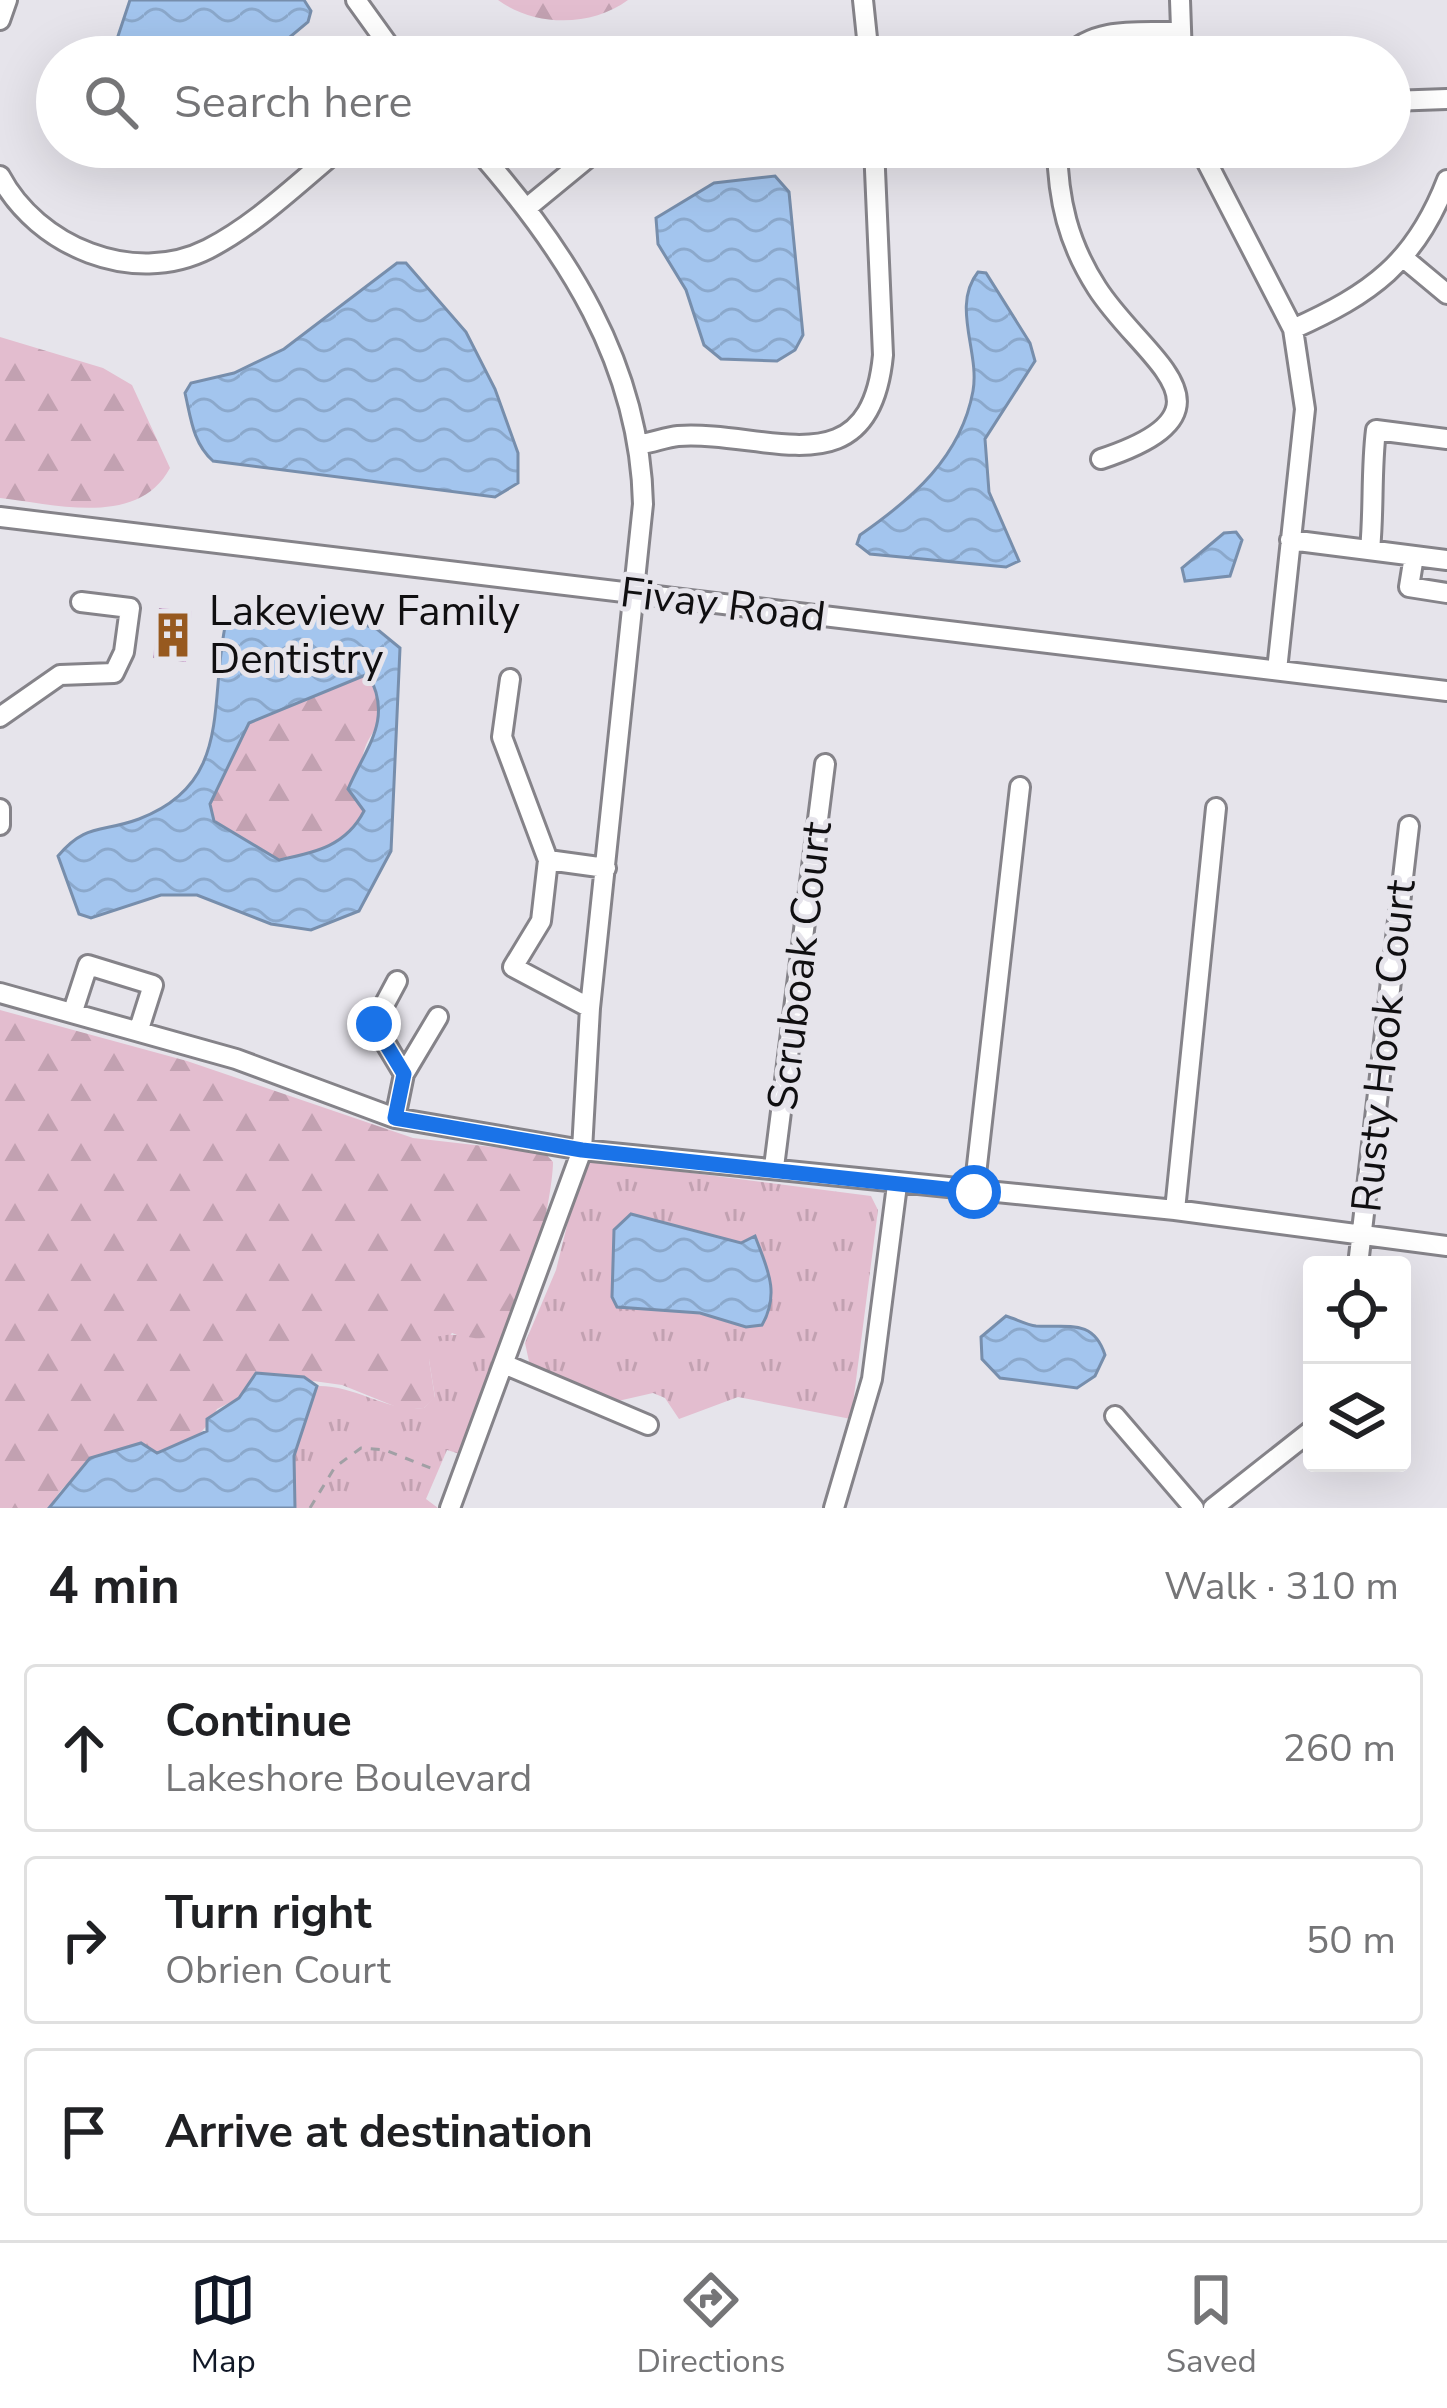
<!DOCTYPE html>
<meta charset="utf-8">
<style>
:root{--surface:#fff;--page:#f2f2f2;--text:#202124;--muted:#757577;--line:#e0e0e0;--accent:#111827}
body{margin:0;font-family:"Nunito Sans",sans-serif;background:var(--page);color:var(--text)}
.controls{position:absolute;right:36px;bottom:36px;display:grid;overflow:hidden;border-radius:12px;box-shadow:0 12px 48px #0002}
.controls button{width:108px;height:108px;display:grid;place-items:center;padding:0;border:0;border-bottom:3px solid var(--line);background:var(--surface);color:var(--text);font:60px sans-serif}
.stop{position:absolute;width:36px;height:36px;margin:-27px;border:9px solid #1a73e8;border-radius:50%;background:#fff}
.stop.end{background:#1a73e8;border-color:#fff;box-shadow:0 3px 12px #0008}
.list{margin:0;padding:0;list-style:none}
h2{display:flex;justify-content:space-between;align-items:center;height:156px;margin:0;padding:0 48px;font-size:51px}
h2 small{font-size:39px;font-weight:400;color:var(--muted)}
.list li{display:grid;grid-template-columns:78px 1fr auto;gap:36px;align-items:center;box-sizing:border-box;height:168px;margin:0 24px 24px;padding:0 24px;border:3px solid var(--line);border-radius:12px}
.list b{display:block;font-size:45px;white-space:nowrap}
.list p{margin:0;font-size:39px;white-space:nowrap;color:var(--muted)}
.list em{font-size:39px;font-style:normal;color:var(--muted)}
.icon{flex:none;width:66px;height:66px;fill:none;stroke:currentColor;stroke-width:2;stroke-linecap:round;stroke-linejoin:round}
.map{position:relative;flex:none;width:1447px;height:1508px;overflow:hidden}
.search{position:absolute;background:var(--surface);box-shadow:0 12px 48px #0002;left:36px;right:36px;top:36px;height:132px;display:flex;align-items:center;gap:30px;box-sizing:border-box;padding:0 42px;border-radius:66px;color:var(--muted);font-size:45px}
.sheet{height:732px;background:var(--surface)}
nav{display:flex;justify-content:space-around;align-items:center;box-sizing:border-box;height:168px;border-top:3px solid var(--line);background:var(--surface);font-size:33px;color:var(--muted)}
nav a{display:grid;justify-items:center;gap:6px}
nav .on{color:var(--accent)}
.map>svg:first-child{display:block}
</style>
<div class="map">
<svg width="1447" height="1508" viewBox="0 0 1447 1508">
<defs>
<pattern id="forest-firs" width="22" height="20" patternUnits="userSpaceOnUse" patternTransform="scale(3)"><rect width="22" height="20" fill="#e3bdcf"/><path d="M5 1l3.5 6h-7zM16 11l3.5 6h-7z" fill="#c2a1b1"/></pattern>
<pattern id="park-tufts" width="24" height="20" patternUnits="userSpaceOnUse" patternTransform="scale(3)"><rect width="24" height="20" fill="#e3bdcf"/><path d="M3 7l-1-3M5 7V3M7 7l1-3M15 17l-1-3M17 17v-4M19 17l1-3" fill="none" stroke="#c2a1b1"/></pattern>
<pattern id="water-waves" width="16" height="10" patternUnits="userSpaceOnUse" patternTransform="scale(3)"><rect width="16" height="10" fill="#a3c5ee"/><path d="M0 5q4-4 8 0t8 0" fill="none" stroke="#8ba8cb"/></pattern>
<pattern id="building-cross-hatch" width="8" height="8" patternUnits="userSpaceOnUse" patternTransform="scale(3)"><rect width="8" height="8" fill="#d6b1d9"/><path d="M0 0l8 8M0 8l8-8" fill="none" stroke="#b797b9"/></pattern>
</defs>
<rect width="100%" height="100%" fill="#e6e4eb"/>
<path fill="url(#forest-firs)" d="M498,0H628C592,27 535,27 498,0Z
M0,337L103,368L132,385L170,468C138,528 54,504 0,498Z
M368,673C399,729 367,721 362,761C360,776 367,793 364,809C358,846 309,853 279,860L214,821L209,804L249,723Z
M0,1010L187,1061L413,1138L545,1153L553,1162C553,1197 524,1340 480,1342C472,1342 460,1336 452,1333L429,1360L435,1398L424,1408L404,1410L342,1385L256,1373L239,1398L217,1409C191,1468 114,1452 67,1485C60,1489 54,1501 49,1508H0Z"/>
<path fill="url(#park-tufts)" d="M589,1160L871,1196L878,1210L851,1419L738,1397L679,1419L665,1398L653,1393L618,1401L530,1366L525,1343L556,1270L580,1173Z
M510,1320L460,1454L447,1450L426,1499L438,1508H295L294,1456L317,1386C356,1385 386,1412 424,1408L435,1397L429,1360L436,1337C472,1327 476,1355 510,1320Z"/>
<path fill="url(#water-waves)" stroke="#778eac" stroke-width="3" fill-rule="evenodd" d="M130,0H304L311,11L308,22L266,57H111Z
M775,176L789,192L803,335L795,350L777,361L721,359L704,345L686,290L658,244L656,218L714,183Z
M397,263H406L466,332L495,389L518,453V483L495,497L213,461C193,443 191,419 185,393L191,383L234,373L284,349Z
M978,272L986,273L1030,343L1035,361L985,439L989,492L1019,561L1006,567L870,554L857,544L860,535C912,499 961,457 973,391C980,352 951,306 978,272Z
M1236,532L1242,540L1230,576L1185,581L1182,568L1224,533Z
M327,612L377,629L400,648L391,851L359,911L311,930L271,924L197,895H161L91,918L79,914L58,856C86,823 101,833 139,819C234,783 208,703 226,622ZM368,674C394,719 366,747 348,789L364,811C346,846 316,852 279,860L214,821L210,804L249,723Z
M631,1214L741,1243L755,1236C766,1266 781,1292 762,1325L746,1327L700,1313L617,1307L612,1297L614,1230Z
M1006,1316C1016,1319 1027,1325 1036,1326C1067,1328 1093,1318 1105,1355L1095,1376L1077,1388L1000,1378L982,1359L981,1337Z
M256,1373L304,1377L317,1386L294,1456L295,1508H49L90,1458L141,1443L157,1453L207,1431V1419L239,1398Z"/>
<path fill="url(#building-cross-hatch)" d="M159,608L192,611L186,662L153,658Z"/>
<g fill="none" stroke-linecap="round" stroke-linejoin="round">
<g stroke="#858389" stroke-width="24">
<path id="minor" d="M356,0L397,57
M863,0L869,57
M1180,0L1182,57
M0,20L7,0
M1067,57C1094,26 1141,33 1179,32
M1390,101L1447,99
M1057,147C1058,200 1068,243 1097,288C1143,360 1249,410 1101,459
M1199,147L1293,329L1305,409L1277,670
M0,176C37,246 133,287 208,249C257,224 299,182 342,147
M528,207L601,147
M1405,259L1447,294
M1293,329C1371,294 1415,263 1447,180
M642,444C654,442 667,437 678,436C766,430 870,492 883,355L874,147
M0,517L1447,691
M1290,540L1447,560
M1370,550C1374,509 1371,471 1376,430L1447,439
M1414,556L1409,587L1447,593
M510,679L502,737L548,860L606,868
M0,717L60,675L114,673L124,652L130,608L81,602
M0,809V825
M548,860L541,921L513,967L590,1008
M397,981L374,1024L404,1074
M0,993L236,1059L395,1118L582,1150L1175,1210L1447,1246
M73,1011L88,965L153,985L139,1029
M395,1118L404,1074L438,1017
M774,1167L825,764
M974,1192L1020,787
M1175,1210L1216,808
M1358,1265L1409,826
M504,1364L648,1425
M1115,1416L1194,1508
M450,1508L582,1150L590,1008L643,504C640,363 566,250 475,147
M834,1508L872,1379L897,1185
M1213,1508L1312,1430"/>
</g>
<path stroke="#a1a0a5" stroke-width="3" stroke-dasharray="9 9" stroke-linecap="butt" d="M310,1508L335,1467L361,1448L385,1450L438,1471"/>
<use href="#minor" stroke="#fff" stroke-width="18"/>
</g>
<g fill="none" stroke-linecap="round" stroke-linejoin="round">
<path stroke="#1a73e8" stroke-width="15" d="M374,1024L404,1074L395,1118L582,1150L974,1192"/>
</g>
<defs>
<g id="building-bare" transform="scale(3.6)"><path d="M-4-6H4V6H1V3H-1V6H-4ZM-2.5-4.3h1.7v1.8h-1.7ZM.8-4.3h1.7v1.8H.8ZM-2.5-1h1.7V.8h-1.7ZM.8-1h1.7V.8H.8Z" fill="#97591f" stroke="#e6e4eb" stroke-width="2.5" paint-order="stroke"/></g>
</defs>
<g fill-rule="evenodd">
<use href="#building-bare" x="173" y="635"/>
</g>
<g text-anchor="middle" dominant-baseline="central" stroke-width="10" stroke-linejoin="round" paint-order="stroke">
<g font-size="42" fill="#100f11" stroke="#e6e4eb">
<text transform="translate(723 605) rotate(7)">Fivay Road</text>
<text transform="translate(800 966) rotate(-83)">Scruboak Court</text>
<text transform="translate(1384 1046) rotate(-84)">Rusty Hook Court</text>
</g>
<g font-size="42" fill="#100f11" stroke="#e6e4eb" text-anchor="start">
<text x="209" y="611">Lakeview Family<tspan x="209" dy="48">Dentistry</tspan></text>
</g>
</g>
</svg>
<div class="controls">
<button><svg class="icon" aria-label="locate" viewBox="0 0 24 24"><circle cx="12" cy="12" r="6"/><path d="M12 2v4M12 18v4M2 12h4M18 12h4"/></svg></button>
<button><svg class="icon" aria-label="layers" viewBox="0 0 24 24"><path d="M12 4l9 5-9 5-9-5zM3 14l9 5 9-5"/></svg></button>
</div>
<div class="stop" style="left:974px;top:1192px"></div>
<div class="stop end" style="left:374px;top:1024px"></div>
<div class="search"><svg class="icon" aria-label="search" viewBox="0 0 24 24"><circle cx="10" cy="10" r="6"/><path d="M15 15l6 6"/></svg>Search here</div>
</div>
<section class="sheet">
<h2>4 min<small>Walk · 310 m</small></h2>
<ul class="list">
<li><svg class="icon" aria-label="ahead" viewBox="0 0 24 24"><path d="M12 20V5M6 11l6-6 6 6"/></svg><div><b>Continue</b><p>Lakeshore Boulevard</p></div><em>260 m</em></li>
<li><svg class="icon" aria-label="right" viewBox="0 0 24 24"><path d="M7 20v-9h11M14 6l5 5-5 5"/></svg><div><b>Turn right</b><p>Obrien Court</p></div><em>50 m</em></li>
<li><svg class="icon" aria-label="arrive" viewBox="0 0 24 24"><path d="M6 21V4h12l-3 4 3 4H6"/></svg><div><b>Arrive at destination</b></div></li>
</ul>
</section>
<nav>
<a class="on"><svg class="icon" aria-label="map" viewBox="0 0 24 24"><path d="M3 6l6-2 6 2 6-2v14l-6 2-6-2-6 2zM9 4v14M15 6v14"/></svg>Map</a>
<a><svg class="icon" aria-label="directions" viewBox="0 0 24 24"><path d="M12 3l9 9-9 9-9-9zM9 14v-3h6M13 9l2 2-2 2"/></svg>Directions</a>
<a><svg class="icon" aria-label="saved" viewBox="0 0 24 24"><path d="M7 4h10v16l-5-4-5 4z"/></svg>Saved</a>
</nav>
